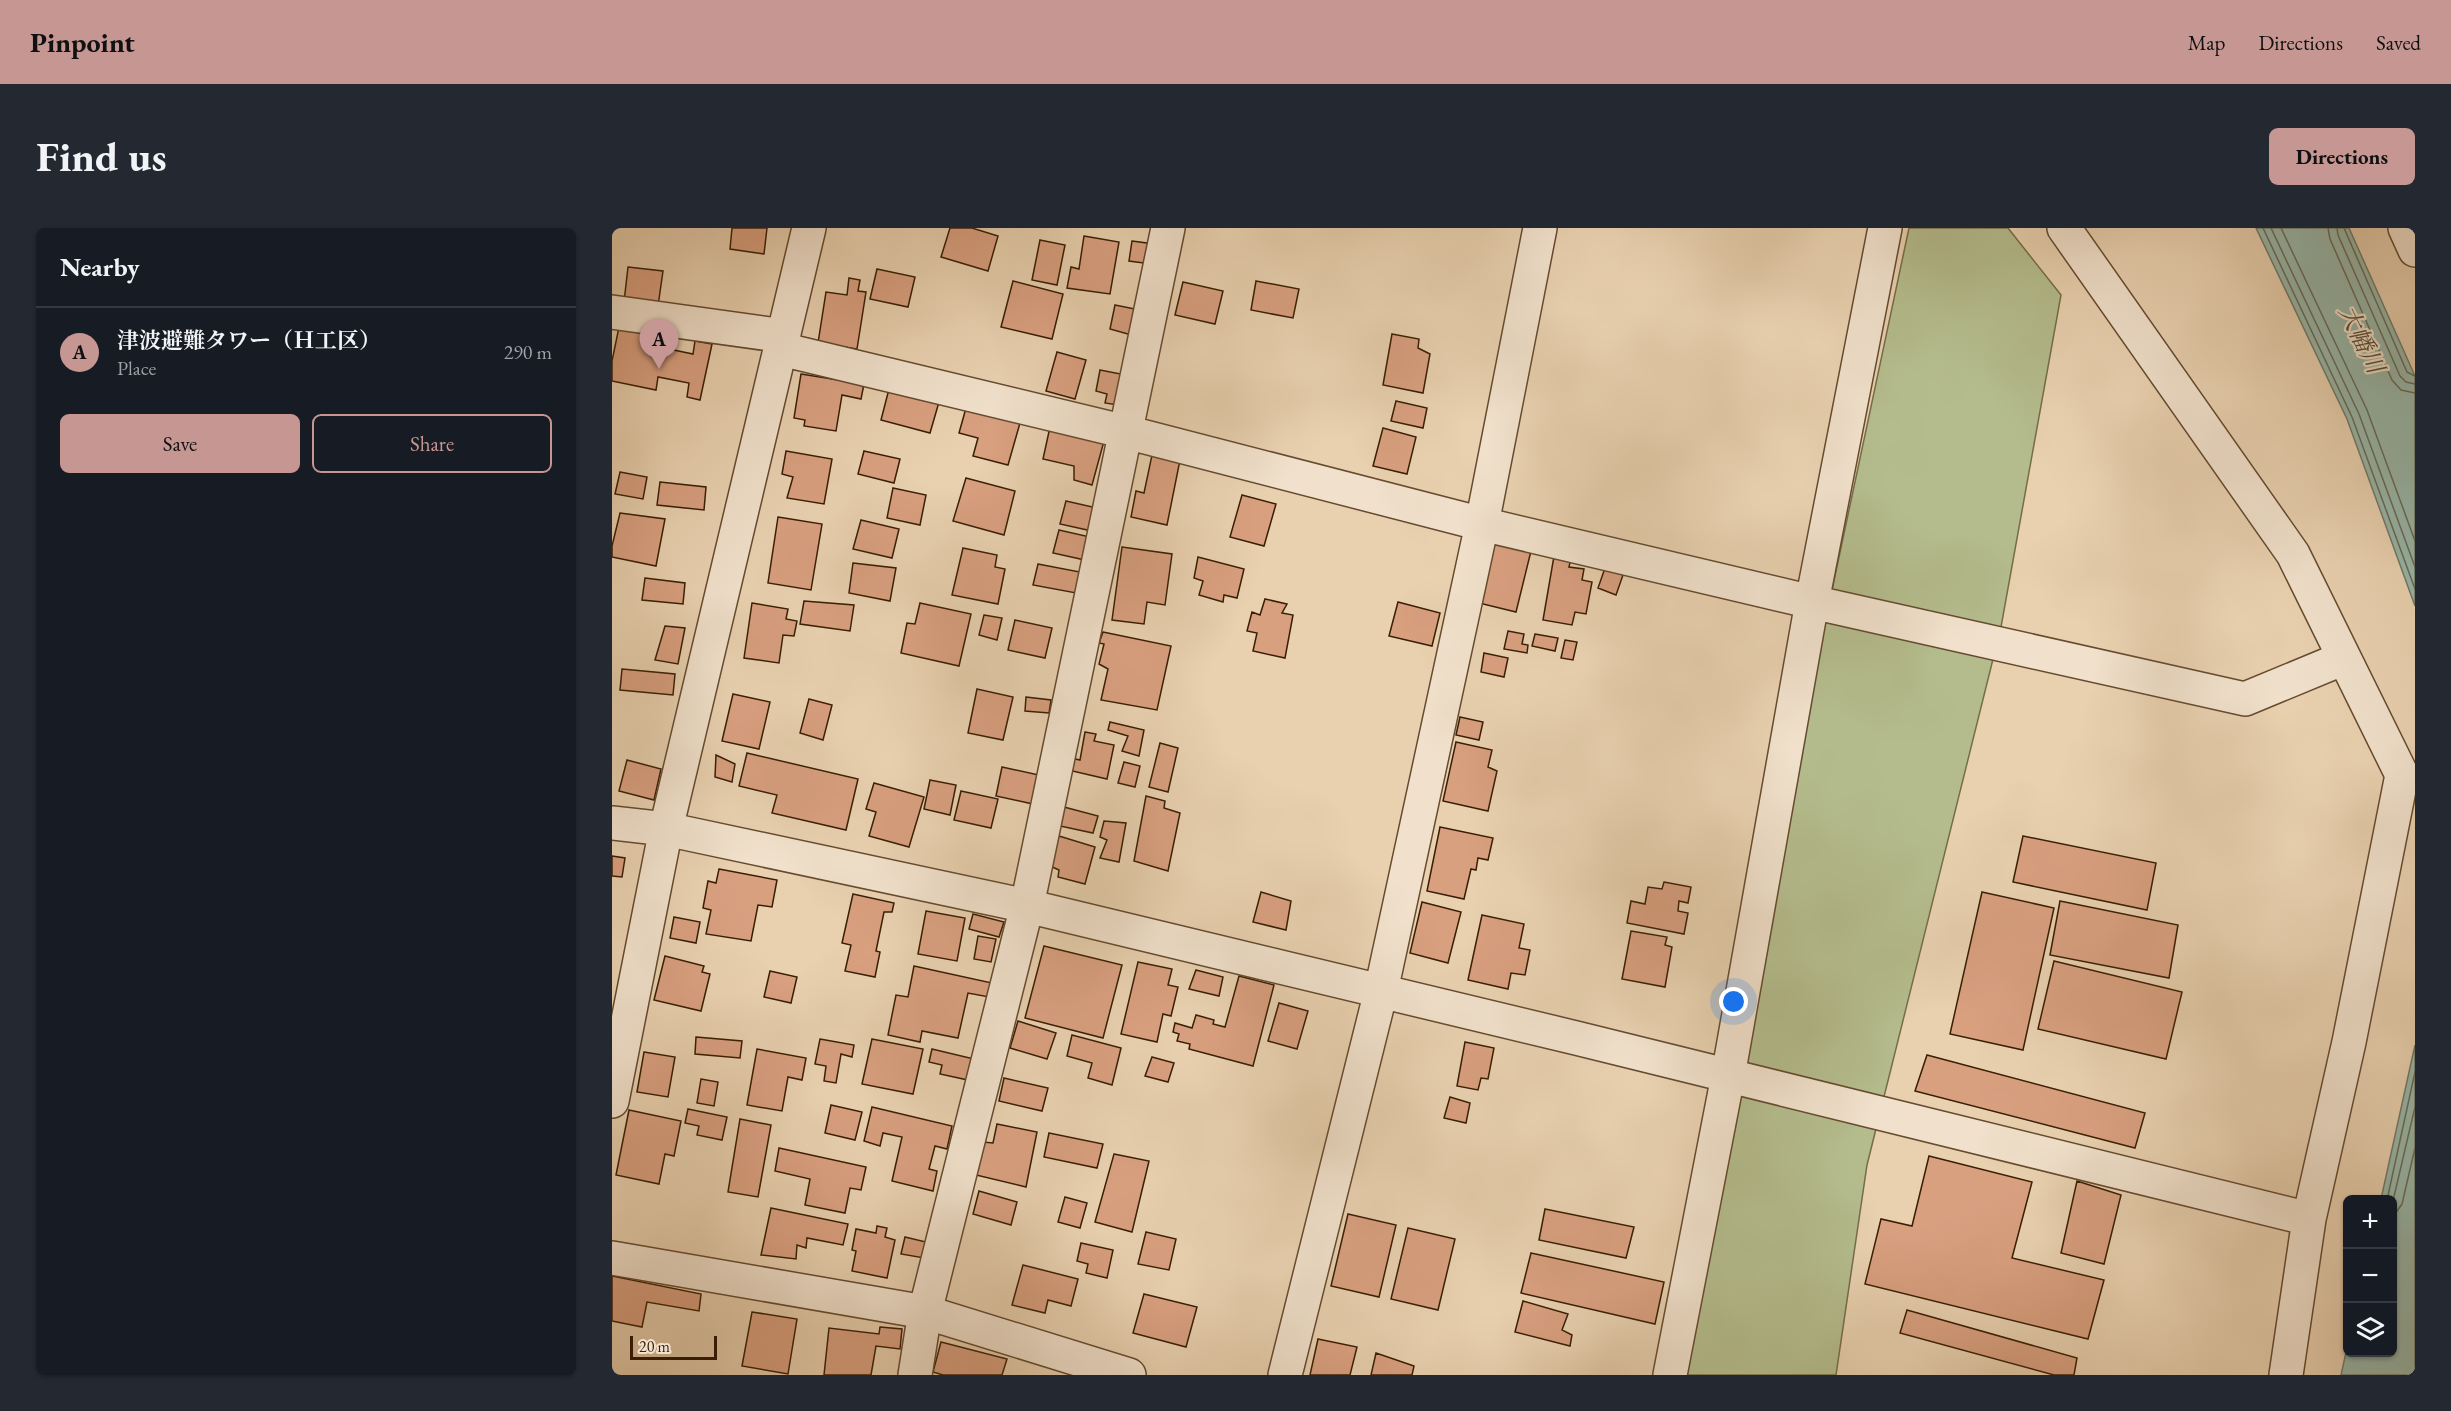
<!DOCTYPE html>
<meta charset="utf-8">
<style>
:root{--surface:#171b24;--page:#242831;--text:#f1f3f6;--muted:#9ea1a6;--line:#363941;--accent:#c59692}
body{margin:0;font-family:"EB Garamond","Noto Serif JP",serif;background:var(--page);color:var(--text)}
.controls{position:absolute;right:18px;bottom:18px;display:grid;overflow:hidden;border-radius:9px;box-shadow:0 2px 4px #0004}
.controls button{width:54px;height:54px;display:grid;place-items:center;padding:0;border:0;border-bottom:2px solid var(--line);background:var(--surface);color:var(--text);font:30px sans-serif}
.scale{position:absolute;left:18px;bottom:15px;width:87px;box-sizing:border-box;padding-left:6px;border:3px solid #391e04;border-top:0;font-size:16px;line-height:21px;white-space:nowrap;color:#391e04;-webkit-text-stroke:4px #f1e1cc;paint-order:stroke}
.you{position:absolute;left:1122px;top:774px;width:21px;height:21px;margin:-15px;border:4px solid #fff;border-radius:50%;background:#1a73e8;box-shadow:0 0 0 9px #1a73e833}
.badge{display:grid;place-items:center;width:39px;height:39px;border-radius:50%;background:var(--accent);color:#111;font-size:20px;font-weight:700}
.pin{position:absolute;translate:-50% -50px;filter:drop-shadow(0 2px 3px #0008)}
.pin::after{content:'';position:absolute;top:32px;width:21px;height:18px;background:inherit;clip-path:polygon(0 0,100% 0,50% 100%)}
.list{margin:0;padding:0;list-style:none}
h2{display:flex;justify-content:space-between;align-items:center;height:78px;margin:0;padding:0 24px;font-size:26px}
h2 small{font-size:20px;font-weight:400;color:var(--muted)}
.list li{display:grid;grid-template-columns:39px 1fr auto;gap:18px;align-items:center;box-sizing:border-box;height:90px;padding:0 24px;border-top:2px solid var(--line)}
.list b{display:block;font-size:22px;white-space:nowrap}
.list p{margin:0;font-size:20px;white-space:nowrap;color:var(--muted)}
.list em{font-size:20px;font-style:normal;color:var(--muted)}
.actions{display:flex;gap:12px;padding:18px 24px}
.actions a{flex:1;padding:14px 0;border:2px solid var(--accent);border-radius:9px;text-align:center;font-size:21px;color:var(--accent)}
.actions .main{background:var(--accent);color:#111}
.icon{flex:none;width:33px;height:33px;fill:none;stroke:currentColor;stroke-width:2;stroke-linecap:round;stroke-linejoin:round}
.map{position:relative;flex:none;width:1803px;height:1147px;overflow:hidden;border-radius:9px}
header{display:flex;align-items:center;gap:36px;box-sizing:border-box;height:84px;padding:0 30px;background:var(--accent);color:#111}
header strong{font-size:28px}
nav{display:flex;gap:33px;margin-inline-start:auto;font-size:21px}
.intro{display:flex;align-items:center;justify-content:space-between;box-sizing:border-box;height:144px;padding:0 36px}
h1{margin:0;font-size:42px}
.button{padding:15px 27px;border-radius:9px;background:var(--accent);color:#111;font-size:21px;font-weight:700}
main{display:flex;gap:36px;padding:0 36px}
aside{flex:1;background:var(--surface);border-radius:9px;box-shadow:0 2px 4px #0004}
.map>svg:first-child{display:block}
</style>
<header>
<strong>Pinpoint</strong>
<nav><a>Map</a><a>Directions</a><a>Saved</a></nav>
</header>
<div class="intro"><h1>Find us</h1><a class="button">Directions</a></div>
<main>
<aside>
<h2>Nearby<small></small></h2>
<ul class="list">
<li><span class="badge">A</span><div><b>津波避難タワー（Ｈ工区）</b><p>Place</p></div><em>290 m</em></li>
</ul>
<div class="actions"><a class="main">Save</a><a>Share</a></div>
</aside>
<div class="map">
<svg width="1803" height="1147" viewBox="0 0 1803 1147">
<rect width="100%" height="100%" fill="#e9d1b0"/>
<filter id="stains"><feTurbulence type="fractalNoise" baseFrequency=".00333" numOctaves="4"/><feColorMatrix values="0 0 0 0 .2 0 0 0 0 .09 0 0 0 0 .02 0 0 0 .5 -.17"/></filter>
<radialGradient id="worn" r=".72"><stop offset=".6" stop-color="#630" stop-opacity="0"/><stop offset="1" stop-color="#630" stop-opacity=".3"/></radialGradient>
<path fill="#b4bc8d" stroke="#766d48" stroke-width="1.5" d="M1297,0H1396L1449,67L1389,399L1255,937L1224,1147H1075L1213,395Z"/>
<path fill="#97b7aa" stroke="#717a68" stroke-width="1.5" d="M1644,0H1737L1803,148V378L1735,191Z
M1803,817V1147H1729L1735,1120L1736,1124H1780V972L1769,971Z"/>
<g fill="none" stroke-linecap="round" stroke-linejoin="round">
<path stroke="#686a57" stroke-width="1.5" d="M1651,0L1740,189L1803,361
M1659,0L1747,186L1803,339
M1669,0L1755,182L1803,313
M1716,0L1718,11L1780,152L1789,162L1803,165
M1725,0L1726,7L1788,148L1794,154L1803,156
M1732,0L1795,144L1803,148
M1775,972L1803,844
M1780,977L1803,879
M1780,990L1790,976L1803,920"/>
</g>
<path fill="#d9a080" stroke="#391e04" stroke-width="1.5" d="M120,0H155L152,26L118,21Z
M338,0H360L386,8L376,43L329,29Z
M472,8L507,14L498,66L455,60L459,39L467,41Z
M428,12L453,17L445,57L420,52Z
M520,13L542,16L539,36L517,33Z
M16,39L51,43L46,78L12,74Z
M265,41L303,49L296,79L258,71Z
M237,50L248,52L246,63L254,64L245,121L206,115L214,64L235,67Z
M401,53L451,66L440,111L389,99Z
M644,53L687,61L681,90L639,82Z
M571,54L611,63L603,96L563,87Z
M503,77L528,82L523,108L498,101Z
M7,99L55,108L52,120L81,126L83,113L100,116L88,172L75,169L77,155L46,149L44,162L0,153V133Z
M780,106L807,111L806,120L818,126L811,165L771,157Z
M445,124L474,132L463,171L434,163Z
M488,142L519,148L506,177L493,175L495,166L484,163Z
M189,146L252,156L249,171L230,167L224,203L192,198L193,192L182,190Z
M277,161L327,174L318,205L269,192Z
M784,173L815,180L811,200L779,193Z
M354,180L408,195L396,237L361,228L366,210L347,205Z
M438,199L492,213L480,257L462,252V238L431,231Z
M771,200L804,209L795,246L761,238Z
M174,223L220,231L212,276L175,270L181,249L170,246Z
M252,223L288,231L282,255L246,246Z
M540,227L568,232L555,297L519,289L524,263L532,265Z
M8,244L35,249L31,271L3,266Z
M354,250L403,263L392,307L341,293Z
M48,254L94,259L92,282L45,277Z
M281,260L314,267L308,297L275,290Z
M630,267L664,276L652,318L618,309Z
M454,273L485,280L480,303L448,296Z
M8,285L53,291L44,338L0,329V318Z
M166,289L210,296L199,362L156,355Z
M249,292L287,301L280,330L241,321Z
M447,302L478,309L473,332L441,325Z
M881,314L919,323L904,384L867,375Z
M510,319L560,326L553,377L535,374L532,396L500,392Z
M351,320L385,327L383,339L393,341L386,376L340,367Z
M942,328L959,330L957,339L972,341L970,352L980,354L974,386L963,384L960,397L931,392Z
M586,329L632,341L625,370L612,367L611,374L587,367L591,353L582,350Z
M241,335L284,340L278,373L237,365Z
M426,336L468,344L464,365L421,357Z
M993,340L1011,347L1004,367L986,360Z
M33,350L73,355L71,376L30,372Z
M653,371L675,376L670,385L681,387L673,430L641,423L645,405L635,403L640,384L648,387Z
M192,373L242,377L238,403L188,396Z
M786,374L828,385L820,418L777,408Z
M140,375L176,381L174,391L185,393L182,408L171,407L167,435L132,430Z
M308,375L359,386L347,438L289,425L295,395L303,396Z
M372,387L390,390L385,412L367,407Z
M403,392L440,400L433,430L396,422Z
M53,398L73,400L66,436L43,432Z
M896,403L912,406L910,416L916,417L915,425L892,421Z
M491,404L559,418L545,482L489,472L496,441L487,436L492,416L487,415Z
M923,406L946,410L943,423L920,418Z
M953,412L965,414L961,432L949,430Z
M872,425L896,430L892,449L869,444Z
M10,441L63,446L61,467L8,462Z
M365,461L401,469L391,512L356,505Z
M121,466L158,474L147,521L110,513Z
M414,469L439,472L437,485L413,483Z
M197,471L220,477L211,512L188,505Z
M848,489L871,494L867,512L844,507Z
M498,494L532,502L527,528L510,523L516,508L496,502Z
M473,504L484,506L482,513L502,517L495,551L456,542L459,530L468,532Z
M844,514L880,522L876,539L885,543L876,583L831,573Z
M548,515L566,520L556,564L537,559Z
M135,525L246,551L234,602L160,585L165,567L127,558Z
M104,527L123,536L120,554L103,549Z
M15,532L49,541L42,572L7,563Z
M512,534L528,538L523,559L506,555Z
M390,539L427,547L421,576L384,568Z
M318,552L344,557L338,587L312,581Z
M262,555L312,569L297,619L257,608L264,584L254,581Z
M349,563L386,571L379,600L342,592Z
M534,568L553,573L552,580L568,585L556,643L522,633Z
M452,579L486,588L481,605L448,598Z
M492,593L514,595L507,634L488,630L495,612L488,609Z
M828,599L881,610L876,632L866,630L864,642L859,641L852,671L815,663Z
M447,608L483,619L473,656L446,649L447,642L438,638Z
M1411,608L1544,635L1535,682L1401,654Z
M0,628L13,630L10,649L0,648Z
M107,641L165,652L160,679L146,677L139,713L94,706L99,682L91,680L96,653L104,655Z
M1052,654L1079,659L1076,675L1067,673L1066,683L1076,685L1072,706L1015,695L1019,673L1033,676L1036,659L1050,661Z
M649,664L679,673L674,702L641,694Z
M1370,664L1442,680L1411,822L1338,806Z
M241,666L282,675L280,684H272L264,723L268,724L263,749L233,743L239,717L230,715Z
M1448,673L1566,697L1557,750L1438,727Z
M810,674L849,684L836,735L798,725Z
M314,683L353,690L345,733L306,726Z
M361,686L392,694L387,709L357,701Z
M870,687L912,696L907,720L918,722L913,747L899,745L896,761L856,752Z
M62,689L88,694L84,715L58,710Z
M1019,703L1055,709L1053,717L1060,719L1053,759L1010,751Z
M366,708L384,711L379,734L362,731Z
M432,718L510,737L491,810L413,790Z
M53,728L92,738L90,744L98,746L89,783L42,772Z
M1442,733L1570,764L1554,831L1426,801Z
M526,734L560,741L556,757L566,759L559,788L551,786L545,814L509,806Z
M302,738L380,755L377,769L356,765L346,810L310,803L308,814L276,807L284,767L296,769Z
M584,742L611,749L607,768L577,761Z
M158,743L185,749L179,775L152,769Z
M627,748L662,757L641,838L577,821L578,816L565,813L567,806L561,804L563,795L580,800L584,787L602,792L601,796L613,799Z
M667,775L696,783L685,821L656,813Z
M406,793L444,805L435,831L398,820Z
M460,807L509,820L500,857L476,850L480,835L455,828Z
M84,809L130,813L128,830L83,826Z
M208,811L242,817L240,829L229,826L224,855L212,853L214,838L203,836Z
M260,811L311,821L301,866L250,856Z
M853,814L882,820L876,851L869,850L866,862L845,858Z
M145,821L194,830L190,852L176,849L170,883L135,877Z
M320,821L362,831L356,852L328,846L330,837L317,834Z
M32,824L63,829L56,869L25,864Z
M1315,827L1533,885L1523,920L1303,863Z
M540,829L562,835L556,854L533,848Z
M392,850L436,860L430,883L387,873Z
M89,851L106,854L102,878L85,875Z
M838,869L858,875L854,895L832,890Z
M219,877L250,884L243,912L213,905Z
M260,879L340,898L335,921L323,918L317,941L325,943L321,963L280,953L290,909L271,905L268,918L252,913Z
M76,881L115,889L110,912L85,907L87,898L73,895Z
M17,882L69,893L62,928L53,926L47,956L4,947Z
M128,891L159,897L146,969L116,964Z
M385,896L425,904L414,959L364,947L371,914L381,915Z
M437,905L491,916L485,940L432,929Z
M167,920L254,939L249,962L238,960L233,985L193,977L198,951L163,943Z
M502,926L537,933L520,1004L483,994Z
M1317,928L1420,954L1400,1030L1492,1052L1476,1111L1253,1056L1269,991L1300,998Z
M1465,953L1509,967L1492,1036L1449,1025Z
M367,963L405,974L399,997L361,986Z
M453,969L475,975L468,1000L446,994Z
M159,980L236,996L231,1017L195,1010L194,1020L185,1017L184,1031L149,1027Z
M933,981L1022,999L1014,1030L927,1012Z
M736,986L784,997L767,1069L719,1058Z
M265,998L275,1000L273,1009L283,1012L275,1050L240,1043L244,1023L240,1022L244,1001L264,1005Z
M796,1000L843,1011L826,1082L779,1071Z
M534,1004L564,1011L557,1042L526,1036Z
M293,1009L314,1014L312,1030L289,1026Z
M469,1015L501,1022L495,1050L474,1045L476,1036L465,1033Z
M919,1025L1052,1054L1043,1096L909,1065Z
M411,1037L466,1051L459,1078L436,1072L433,1085L400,1077Z
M0,1048L89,1066L87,1083L35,1074L30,1099L0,1093Z
M532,1066L585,1079L574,1119L521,1105Z
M911,1073L956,1086L950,1102L960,1107L958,1118L903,1104Z
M1295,1082L1465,1130L1462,1147H1442L1288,1105Z
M140,1084L185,1091L176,1146L130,1138Z
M268,1099L290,1101L288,1121L264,1118L259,1147H212L217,1100L267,1106Z
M706,1111L745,1119L738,1147H698Z
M329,1114L395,1131L390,1147H331L321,1144Z
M764,1125L802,1138L800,1147H759Z"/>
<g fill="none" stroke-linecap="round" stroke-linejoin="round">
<g stroke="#654b2f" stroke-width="36">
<path id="minor" d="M1452,0L1681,326L1790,547L1737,814L1697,991L1674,1147
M1793,0L1803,22
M0,84L172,108
M169,121L514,204L870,296L1200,374L1633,471L1732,430
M0,595L54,601L415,678L964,810L1697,991
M0,873L54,601L197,0
M0,1030L313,1084L517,1147
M303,1147L313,1084L415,678L556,0
M673,1147L769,763L870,296L928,0
M1058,1147L1116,848L1200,374L1273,0"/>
</g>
<use href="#minor" stroke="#f1e1cc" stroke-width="33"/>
</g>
<g text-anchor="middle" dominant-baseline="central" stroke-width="4.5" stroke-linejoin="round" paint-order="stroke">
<g font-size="24" font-style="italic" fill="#554c36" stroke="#f1e1cc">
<text transform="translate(1750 111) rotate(64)">大幡川</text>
</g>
</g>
<rect width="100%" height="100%" filter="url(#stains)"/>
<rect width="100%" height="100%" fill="url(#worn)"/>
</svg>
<div class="controls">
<button>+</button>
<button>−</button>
<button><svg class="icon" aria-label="layers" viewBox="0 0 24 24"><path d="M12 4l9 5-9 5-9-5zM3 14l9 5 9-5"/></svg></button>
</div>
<div class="scale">20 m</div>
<div class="you"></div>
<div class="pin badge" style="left:47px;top:141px">A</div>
</div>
</main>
